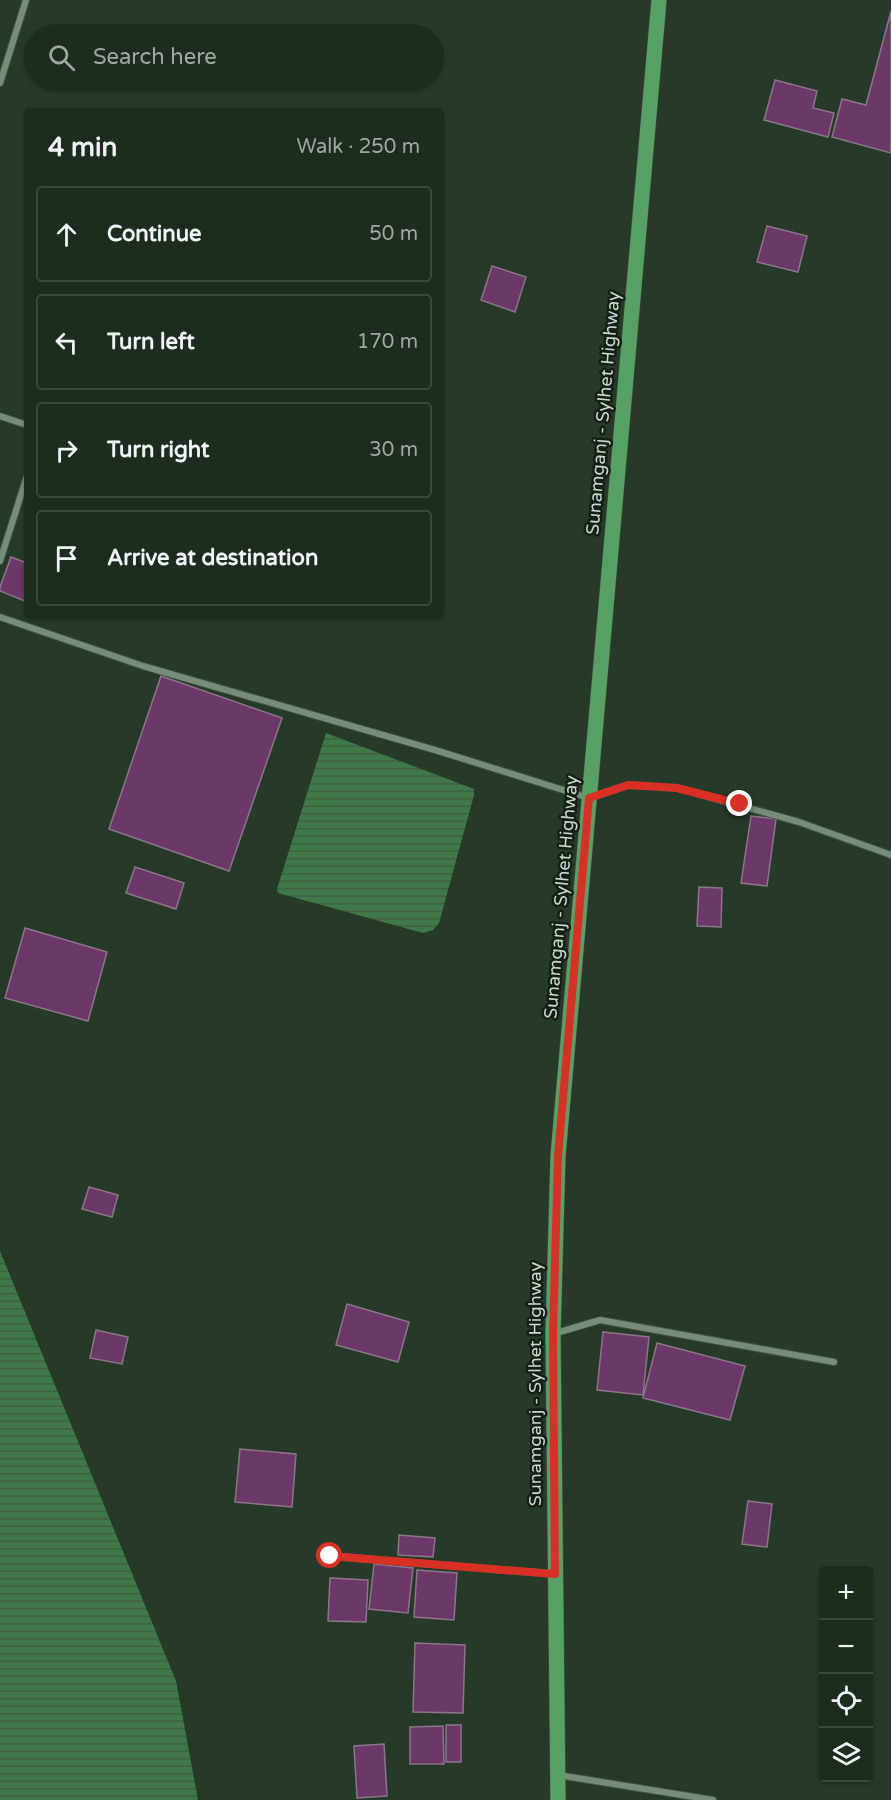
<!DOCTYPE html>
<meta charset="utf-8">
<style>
:root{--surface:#1d2c1f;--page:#253428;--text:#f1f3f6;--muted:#a0a7a4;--line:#3b483d}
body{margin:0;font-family:"Varela Round",sans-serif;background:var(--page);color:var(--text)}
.controls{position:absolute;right:18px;bottom:18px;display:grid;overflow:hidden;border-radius:6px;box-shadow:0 2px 4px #0004}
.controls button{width:54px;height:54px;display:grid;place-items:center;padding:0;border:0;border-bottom:2px solid var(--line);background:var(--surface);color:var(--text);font:30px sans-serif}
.stop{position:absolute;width:18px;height:18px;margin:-14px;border:4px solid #d93025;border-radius:50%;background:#fff}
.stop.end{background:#d93025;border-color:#fff;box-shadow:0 2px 6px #0008}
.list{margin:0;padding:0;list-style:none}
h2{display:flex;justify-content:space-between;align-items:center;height:78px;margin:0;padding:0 24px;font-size:26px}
h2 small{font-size:20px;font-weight:400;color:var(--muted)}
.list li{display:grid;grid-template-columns:39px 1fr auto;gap:18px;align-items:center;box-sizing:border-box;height:96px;margin:0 12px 12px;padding:0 12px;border:2px solid var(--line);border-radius:6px}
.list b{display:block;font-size:22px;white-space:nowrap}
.list em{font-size:20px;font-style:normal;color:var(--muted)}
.icon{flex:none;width:33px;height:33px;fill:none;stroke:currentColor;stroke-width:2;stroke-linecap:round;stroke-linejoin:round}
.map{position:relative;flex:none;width:891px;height:1800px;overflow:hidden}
.search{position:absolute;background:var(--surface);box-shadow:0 2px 4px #0004;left:24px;top:24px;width:420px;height:66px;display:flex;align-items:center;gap:15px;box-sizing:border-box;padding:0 21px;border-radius:33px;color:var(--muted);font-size:22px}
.panel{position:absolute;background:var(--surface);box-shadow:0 2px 4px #0004;left:24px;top:108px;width:420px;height:510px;border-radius:6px}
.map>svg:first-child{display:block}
</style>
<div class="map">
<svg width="891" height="1800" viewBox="0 0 891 1800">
<defs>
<pattern id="water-rules" width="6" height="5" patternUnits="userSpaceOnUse" patternTransform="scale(1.5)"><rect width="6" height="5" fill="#407949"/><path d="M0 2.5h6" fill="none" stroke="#3f5f44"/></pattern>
</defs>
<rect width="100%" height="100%" fill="#273a29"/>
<path fill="url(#water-rules)" d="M326,733L474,789V795L439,923L433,930L423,933L278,893L277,889Z
M0,1251L176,1681L198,1800H0Z"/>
<path fill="#6b3967" stroke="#8b7689" stroke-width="1.5" d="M891,11V153L832,137L842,99L866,105Z
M775,80L817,91L813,108L834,113L828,137L764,120Z
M767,226L807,236L798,272L757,262Z
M492,266L526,277L515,312L481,300Z
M11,557L27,563V602L0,591V587Z
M161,676L282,718L229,871L109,829Z
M751,816L776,819L767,886L741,883Z
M135,867L184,883L176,909L126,893Z
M699,887L722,888L721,927L697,926Z
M25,928L107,952L88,1021L5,998Z
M89,1187L118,1195L112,1217L82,1209Z
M347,1304L409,1322L398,1362L336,1345Z
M96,1330L128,1337L122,1364L90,1358Z
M603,1332L649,1337L643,1395L597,1390Z
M657,1343L745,1366L730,1420L643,1398Z
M240,1449L296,1454L292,1507L235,1502Z
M748,1501L772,1504L767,1547L742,1544Z
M399,1535L435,1538L433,1557L398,1555Z
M374,1564L413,1568L408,1613L369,1609Z
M417,1570L457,1573L454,1620L414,1617Z
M330,1578L368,1580L366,1622L328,1621Z
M415,1643L465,1645L463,1713L413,1712Z
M446,1725H461V1762H446Z
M443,1726L444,1764H410V1727Z
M384,1744L387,1796L357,1798L354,1746Z"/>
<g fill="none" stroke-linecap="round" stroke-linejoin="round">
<g stroke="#445446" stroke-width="8">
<path id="street" d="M0,83L26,0
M0,416L27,425
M0,561L27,476
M0,617L143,666L435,750L589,798L629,785L677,788L799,822L891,855
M553,1334L600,1320L834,1362
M330,1556L555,1574
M558,1775L713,1800"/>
</g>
<g stroke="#445446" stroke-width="16">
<path id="primary" d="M558,1800L553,1334L558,1156L659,0"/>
</g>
<use href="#street" stroke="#778d79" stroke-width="6"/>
<use href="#primary" stroke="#58a166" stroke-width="15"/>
</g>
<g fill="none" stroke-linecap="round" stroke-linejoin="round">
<path stroke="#d93025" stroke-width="8" d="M330,1556L555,1574L553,1334L558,1156L589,798L628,785L677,788L740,804"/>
</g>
<g text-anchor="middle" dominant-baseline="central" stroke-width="5" stroke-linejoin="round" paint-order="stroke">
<g font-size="18" fill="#ccd7cc" stroke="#161f17">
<text transform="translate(603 413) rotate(-85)">Sunamganj - Sylhet Highway</text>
<text transform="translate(561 897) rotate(-85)">Sunamganj - Sylhet Highway</text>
<text transform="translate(535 1384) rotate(-90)">Sunamganj - Sylhet Highway</text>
</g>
</g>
</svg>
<div class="controls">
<button>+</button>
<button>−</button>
<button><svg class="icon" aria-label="locate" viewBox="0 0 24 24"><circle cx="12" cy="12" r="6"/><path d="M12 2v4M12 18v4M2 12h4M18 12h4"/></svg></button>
<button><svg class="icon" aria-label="layers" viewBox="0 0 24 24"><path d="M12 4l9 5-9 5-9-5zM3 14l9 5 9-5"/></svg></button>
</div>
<div class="stop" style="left:330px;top:1556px"></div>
<div class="stop end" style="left:740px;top:804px"></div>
<div class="search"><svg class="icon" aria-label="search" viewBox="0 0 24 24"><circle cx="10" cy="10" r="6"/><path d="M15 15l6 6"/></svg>Search here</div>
<section class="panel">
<h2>4 min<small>Walk · 250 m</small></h2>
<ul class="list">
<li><svg class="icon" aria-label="ahead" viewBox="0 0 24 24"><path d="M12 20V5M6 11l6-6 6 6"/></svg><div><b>Continue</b></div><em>50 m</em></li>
<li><svg class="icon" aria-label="left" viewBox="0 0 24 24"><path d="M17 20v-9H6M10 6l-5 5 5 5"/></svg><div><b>Turn left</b></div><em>170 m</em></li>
<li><svg class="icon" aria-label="right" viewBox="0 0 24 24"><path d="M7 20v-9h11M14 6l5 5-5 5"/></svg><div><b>Turn right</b></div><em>30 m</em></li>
<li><svg class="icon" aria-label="arrive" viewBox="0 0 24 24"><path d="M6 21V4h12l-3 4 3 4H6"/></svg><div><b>Arrive at destination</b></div></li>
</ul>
</section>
</div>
